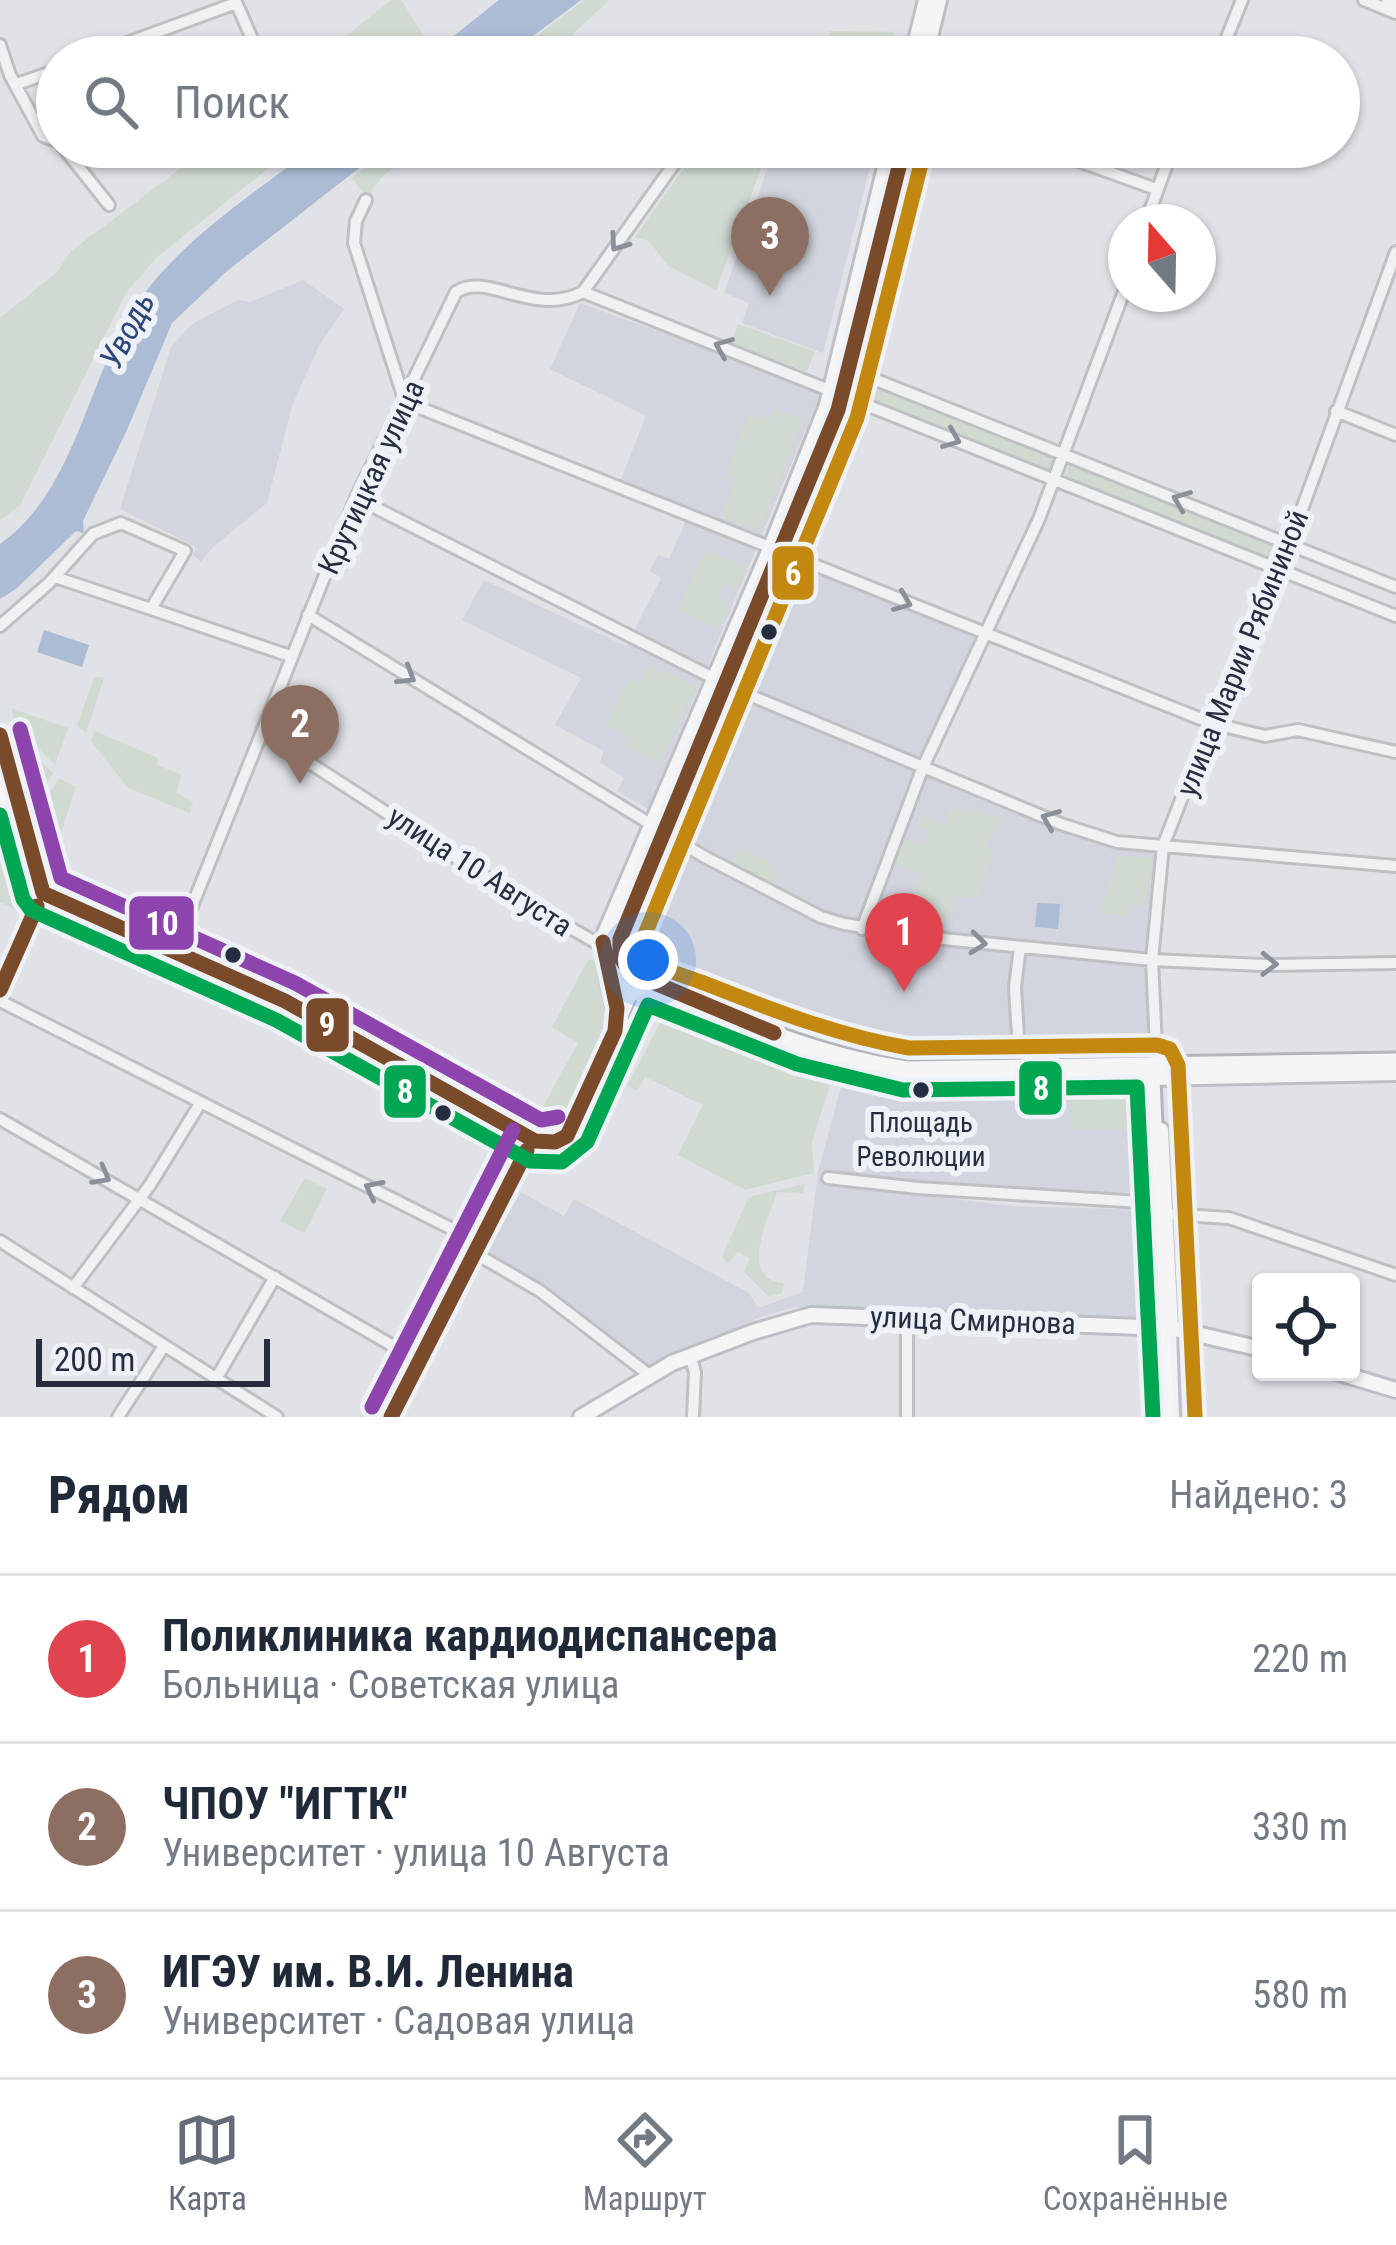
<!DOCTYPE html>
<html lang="ru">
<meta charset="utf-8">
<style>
:root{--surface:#fff;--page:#f2f2f3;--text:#1f2937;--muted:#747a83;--line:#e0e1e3;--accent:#676c7b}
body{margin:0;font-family:"Roboto Condensed",sans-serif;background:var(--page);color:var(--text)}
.controls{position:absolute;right:36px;bottom:36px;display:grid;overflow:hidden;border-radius:12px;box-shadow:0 3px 9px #0004}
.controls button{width:108px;height:108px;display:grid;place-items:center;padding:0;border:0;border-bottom:3px solid var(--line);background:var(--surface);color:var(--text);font:60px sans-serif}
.compass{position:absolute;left:1108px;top:204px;width:108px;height:108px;border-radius:50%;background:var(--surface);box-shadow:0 3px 9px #0004;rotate:340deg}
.scale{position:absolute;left:36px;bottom:30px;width:234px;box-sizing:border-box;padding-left:12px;border:6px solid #262d41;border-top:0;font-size:33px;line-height:42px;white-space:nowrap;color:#262d41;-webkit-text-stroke:9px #eef1f6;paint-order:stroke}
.you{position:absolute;left:648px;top:960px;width:42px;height:42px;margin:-30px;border:9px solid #fff;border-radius:50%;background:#1a73e8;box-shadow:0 0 0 18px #1a73e833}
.badge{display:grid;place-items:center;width:78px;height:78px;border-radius:50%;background:var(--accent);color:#fff;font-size:39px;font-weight:700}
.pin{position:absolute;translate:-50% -99px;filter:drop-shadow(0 3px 6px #0008)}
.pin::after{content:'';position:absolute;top:63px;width:42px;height:36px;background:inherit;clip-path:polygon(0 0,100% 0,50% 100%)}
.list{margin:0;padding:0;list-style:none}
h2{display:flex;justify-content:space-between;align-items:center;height:156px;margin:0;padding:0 48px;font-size:51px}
h2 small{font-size:39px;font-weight:400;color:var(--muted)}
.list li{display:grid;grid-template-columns:78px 1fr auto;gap:36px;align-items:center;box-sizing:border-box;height:168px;padding:0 48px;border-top:3px solid var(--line)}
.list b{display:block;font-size:45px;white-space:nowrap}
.list p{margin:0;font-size:39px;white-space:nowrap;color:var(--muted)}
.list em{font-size:39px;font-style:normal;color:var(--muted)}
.icon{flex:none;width:66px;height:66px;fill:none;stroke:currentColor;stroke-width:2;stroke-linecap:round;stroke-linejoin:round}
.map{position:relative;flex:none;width:1396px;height:1417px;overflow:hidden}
.search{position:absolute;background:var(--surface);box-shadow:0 3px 9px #0004;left:36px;right:36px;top:36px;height:132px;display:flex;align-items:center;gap:30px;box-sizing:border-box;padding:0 42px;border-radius:66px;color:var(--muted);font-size:45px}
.sheet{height:660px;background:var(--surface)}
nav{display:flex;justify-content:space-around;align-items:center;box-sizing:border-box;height:168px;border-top:3px solid var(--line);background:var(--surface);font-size:33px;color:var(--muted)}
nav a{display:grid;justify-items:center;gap:6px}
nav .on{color:var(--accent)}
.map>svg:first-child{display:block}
</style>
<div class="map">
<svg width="1396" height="1417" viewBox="0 0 1396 1417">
<rect width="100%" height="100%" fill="#e1e2e6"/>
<path fill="#d2d5dd" d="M775,147H875L823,353L742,323L749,303L724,293Z
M303,280L344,309L319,346L292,406L267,503L213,547L201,562L193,555L196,548L189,543L120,509L171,347L192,324L238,300L250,302Z
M580,303L822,390L648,809L617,791L624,778L600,762L604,751L555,725L581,678L462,620L484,580L626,646L661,578L650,571L658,555L669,559L689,513L619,484L646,416L550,369Z
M790,560L979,636L925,769L1117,848H1161L1149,947L1145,952L1139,955L861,926L821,913L732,869L676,834L674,824Z
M670,845L819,920L873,935L1141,964L1148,971L1153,1019L1148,1021L1147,1054L1141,1061L889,1060L777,1029L643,973L631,955V943Z
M844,1076L1144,1085L1146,1192L1014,1194L829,1171L822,1178L827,1184L1013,1206L1150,1210L1159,1321L795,1307L758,1318L648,1370L488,1250L521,1192L564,1216L574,1199L749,1293L758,1308L803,1292L818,1172Z"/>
<path fill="#d0dad1" d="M391,0H401L427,41L407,57H320Z
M584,0H609L549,57H509Z
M830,31L894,32L890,57H829Z
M209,147H295L157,257L126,293L20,505L0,520V318L57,272L71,251Z
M392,147H420L382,177L366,197L352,178Z
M699,147H769L716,290L668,266L649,241L635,237Z
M738,324L815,351L807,372L731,343Z
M878,384L1063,458L1053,478L871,402Z
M775,409L802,420L759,532L721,518L736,479L726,475L749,413L770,421Z
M1072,460L1285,545L1276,565L1062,481Z
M705,550L746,568L736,589L723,583L716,597L729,604L719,628L678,610Z
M648,665L695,687L659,763L626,747L631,736L606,724L629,677L640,682Z
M94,677L104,678L86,733L77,726Z
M11,708L68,728L55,765L16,726Z
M95,731L158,758L157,765L181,774L177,793L193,802L190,813L128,788L91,741Z
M18,738L53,773L36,801Z
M59,778L76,787L52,860L39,811Z
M951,807L970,813L973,808L1002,820L997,834L989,833L986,847L993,849L978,898L954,897L951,921L912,916L920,873L893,865L904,839L925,845L929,831L918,826L922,816L945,825Z
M0,827L21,894L18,910L0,902Z
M741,849L776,865L778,876L772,887L729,864Z
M1118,856L1152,858L1145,906L1128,905L1127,916L1100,912Z
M588,960H595L614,1008V1023L565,1124L541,1110L578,1043L552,1027Z
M660,1023L830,1084L812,1142L814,1173L745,1190L678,1155L703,1105L645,1077L637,1091L627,1086Z
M1072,1092H1143L1142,1130L1072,1129Z
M305,1178L327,1189L305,1233L280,1221Z
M804,1184L803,1193L777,1192C769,1219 737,1279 784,1283L782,1293L769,1297L744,1272L750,1258L738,1252L727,1264L722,1256L749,1197Z"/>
<path fill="#acbcd4" d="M499,0H581L505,57H427Z
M314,147H386L227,271L172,323L127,430L83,521L84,533L76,531L16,589L0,599V544C80,487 86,373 141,298C185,237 255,193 314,147Z
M44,630L89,645L82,667L37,652Z
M1037,903L1060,904L1058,929L1035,927Z"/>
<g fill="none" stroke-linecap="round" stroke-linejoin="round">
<g stroke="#bfc0c4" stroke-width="16">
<path id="minor" d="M235,0L260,57
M1364,0L1396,13
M1387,0L1396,4
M0,45L10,75L43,136L57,141
M1064,45L1095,57
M89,57L236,3
M1219,57L1242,0
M17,84L57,70
M63,147L109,205
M1051,151L1156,189
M366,200L356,221L354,243L405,402
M1146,222L1173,147
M583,292L1396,616
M851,370L1396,587
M405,402L1211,723L1265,736L1298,730L1396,752
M1336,411L1396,435
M356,498L737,690L1061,824L1117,842L1396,866
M151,609L290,656
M308,615L703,856L821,917L844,924L944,939L1152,960L1262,965L1396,963
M0,626L49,583L93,534L121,523L185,551L151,609L55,577
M262,732L518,898L602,946
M862,929L923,767L1039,519L1126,286
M174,951L356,498L456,292C487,271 533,318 583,292L686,147
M0,1001L478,1242
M1018,1036L1015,987L1020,947
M1157,1068L1152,960L1163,846L1222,695L1279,572L1396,252
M0,1119L419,1361
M828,1178L918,1188L1158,1203
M1166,1214L1229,1218L1396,1275
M0,1241L277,1417
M473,1252L540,1291L648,1374
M73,1288L150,1185L201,1102
M1171,1328L1174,1417
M690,1356L695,1372L693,1417
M216,1379L275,1277
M118,1417L164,1346
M907,1417V1316"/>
</g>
<g stroke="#bdbfc4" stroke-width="20">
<path id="major" d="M912,57L926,0
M925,57L939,0
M607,972L617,1021
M637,977L622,963L620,939L838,410L904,147
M0,990L41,898
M631,990C610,977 599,958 605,933L770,549L827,405L890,147
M1152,1078L1396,1073
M1161,1130L1171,1328
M1336,1372L1396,1390
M391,1417L529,1144
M581,1417L672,1363L753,1332L811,1315L1171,1328L1261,1349"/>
</g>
<g stroke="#b3b5bb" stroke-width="21">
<path id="highway" d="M0,735L43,893L285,1001L535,1141L555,1142L570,1130L637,977C722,1015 815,1056 907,1069L1396,1061
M0,779L21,844
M31,884L37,906L311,1028L532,1153L560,1156L584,1144L654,984
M640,994L760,1041L887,1076L1152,1078L1166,1417"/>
</g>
<use href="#minor" stroke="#f0f1f3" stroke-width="10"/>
<use href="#major" stroke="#f5f5f6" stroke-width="14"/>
<use href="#highway" stroke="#f5f5f6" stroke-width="15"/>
<g stroke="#eef1f6" stroke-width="24">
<path id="bus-1" d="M0,735L43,893L285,1001L535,1141L555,1142L567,1136L615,1031L617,1008L603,942
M0,990L37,906
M774,1033L631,973L620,957V939L838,410L904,147
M391,1417L527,1150"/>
</g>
<g stroke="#eef1f6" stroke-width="24">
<path id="bus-2" d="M0,815L23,899L31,910L276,1020L530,1161L562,1162L587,1142L648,1005L797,1064L903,1090L1137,1087L1153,1417"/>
</g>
<g stroke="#eef1f6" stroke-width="24">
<path id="bus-3" d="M924,152L857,418L641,944V953C659,970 686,976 709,985C775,1011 839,1036 909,1048L1157,1045L1170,1049L1178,1065L1195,1416"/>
</g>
<g stroke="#eef1f6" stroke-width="24">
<path id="bus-4" d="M20,729L61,878L295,983L541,1120L558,1117
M372,1407L513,1130"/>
</g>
<use href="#bus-1" stroke="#7a4b2a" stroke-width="15"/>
<use href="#bus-2" stroke="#00a651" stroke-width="15"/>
<use href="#bus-3" stroke="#c38810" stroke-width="15"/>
<use href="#bus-4" stroke="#8e44ad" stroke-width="15"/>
</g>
<defs><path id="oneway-chevron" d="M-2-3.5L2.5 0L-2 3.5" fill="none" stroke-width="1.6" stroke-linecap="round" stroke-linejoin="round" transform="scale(3)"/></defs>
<g stroke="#8b8f9a">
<use href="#oneway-chevron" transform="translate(618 243) rotate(125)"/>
<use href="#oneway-chevron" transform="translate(723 347) rotate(-158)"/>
<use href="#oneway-chevron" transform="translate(952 439) rotate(22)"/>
<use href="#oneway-chevron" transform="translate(1181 500) rotate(-158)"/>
<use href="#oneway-chevron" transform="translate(903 602) rotate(22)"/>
<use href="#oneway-chevron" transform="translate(407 676) rotate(32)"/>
<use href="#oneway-chevron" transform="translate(1050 819) rotate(-158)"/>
<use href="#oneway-chevron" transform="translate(978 943) rotate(6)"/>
<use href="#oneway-chevron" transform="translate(1269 964) rotate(1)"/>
<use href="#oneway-chevron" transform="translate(102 1176) rotate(29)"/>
<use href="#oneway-chevron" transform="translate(373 1189) rotate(-153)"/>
</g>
<g fill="#262d41" stroke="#eef1f6" stroke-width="4.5">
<circle cx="769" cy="632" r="10"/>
<circle cx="233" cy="955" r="10"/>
<circle cx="921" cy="1090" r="10"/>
<circle cx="443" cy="1113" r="10"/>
</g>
<g text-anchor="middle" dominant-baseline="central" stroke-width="12" stroke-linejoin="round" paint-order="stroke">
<g font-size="27" fill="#262d41" stroke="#eef1f6">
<text x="921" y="1123">Площадь<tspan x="921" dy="34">Революции</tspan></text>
</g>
<g font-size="30" fill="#262d41" stroke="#eef1f6">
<text transform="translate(371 477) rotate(-65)">Крутицкая улица</text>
<text transform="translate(1242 653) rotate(-68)">улица Марии Рябининой</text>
<text transform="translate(480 871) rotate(33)">улица 10 Августа</text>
<text transform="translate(973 1320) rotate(2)">улица Смирнова</text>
</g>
<g font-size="33" font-style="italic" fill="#2d4679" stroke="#eef1f6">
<text transform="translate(127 330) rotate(-62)">Уводь</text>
</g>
</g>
<g stroke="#eef1f6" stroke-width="4.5">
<rect x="770" y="544" width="46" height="58" rx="12" fill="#c38810"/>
<rect x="127" y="894" width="69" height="58" rx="12" fill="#8e44ad"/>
<rect x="304" y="996" width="47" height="58" rx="12" fill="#7a4b2a"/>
<rect x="1017" y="1059" width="47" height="58" rx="12" fill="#00a651"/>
<rect x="382" y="1063" width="46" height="57" rx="12" fill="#00a651"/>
</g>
<g font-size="33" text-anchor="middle" font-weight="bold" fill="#fff">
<text x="793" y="585">6</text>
<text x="162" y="935">10</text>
<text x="327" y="1036">9</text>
<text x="1041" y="1100">8</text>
<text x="405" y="1103">8</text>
</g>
</svg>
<div class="controls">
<button><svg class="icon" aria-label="locate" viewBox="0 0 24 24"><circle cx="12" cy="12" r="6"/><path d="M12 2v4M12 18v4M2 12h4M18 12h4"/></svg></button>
</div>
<svg class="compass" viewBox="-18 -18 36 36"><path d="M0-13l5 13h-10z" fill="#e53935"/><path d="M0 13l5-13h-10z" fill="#747a83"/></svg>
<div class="scale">200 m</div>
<div class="you"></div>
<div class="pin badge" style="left:904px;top:992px;background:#e0444e">1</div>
<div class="pin badge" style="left:300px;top:784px;background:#8d6e63">2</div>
<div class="pin badge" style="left:770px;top:296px;background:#8d6e63">3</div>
<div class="search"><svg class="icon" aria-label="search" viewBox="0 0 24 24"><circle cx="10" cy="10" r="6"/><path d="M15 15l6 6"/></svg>Поиск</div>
</div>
<section class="sheet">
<h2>Рядом<small>Найдено: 3</small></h2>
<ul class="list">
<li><span class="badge" style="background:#e0444e">1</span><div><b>Поликлиника кардиодиспансера</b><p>Больница · Советская улица</p></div><em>220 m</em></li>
<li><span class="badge" style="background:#8d6e63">2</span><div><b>ЧПОУ &quot;ИГТК&quot;</b><p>Университет · улица 10 Августа</p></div><em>330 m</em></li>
<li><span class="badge" style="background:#8d6e63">3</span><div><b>ИГЭУ им. В.И. Ленина</b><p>Университет · Садовая улица</p></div><em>580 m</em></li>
</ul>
</section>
<nav>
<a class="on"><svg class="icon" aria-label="map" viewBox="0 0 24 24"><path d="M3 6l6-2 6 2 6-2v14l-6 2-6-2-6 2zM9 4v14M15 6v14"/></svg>Карта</a>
<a><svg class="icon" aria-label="directions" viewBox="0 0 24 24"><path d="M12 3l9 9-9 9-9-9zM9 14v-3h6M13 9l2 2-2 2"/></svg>Маршрут</a>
<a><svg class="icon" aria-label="saved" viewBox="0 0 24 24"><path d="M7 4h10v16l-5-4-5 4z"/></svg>Сохранённые</a>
</nav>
